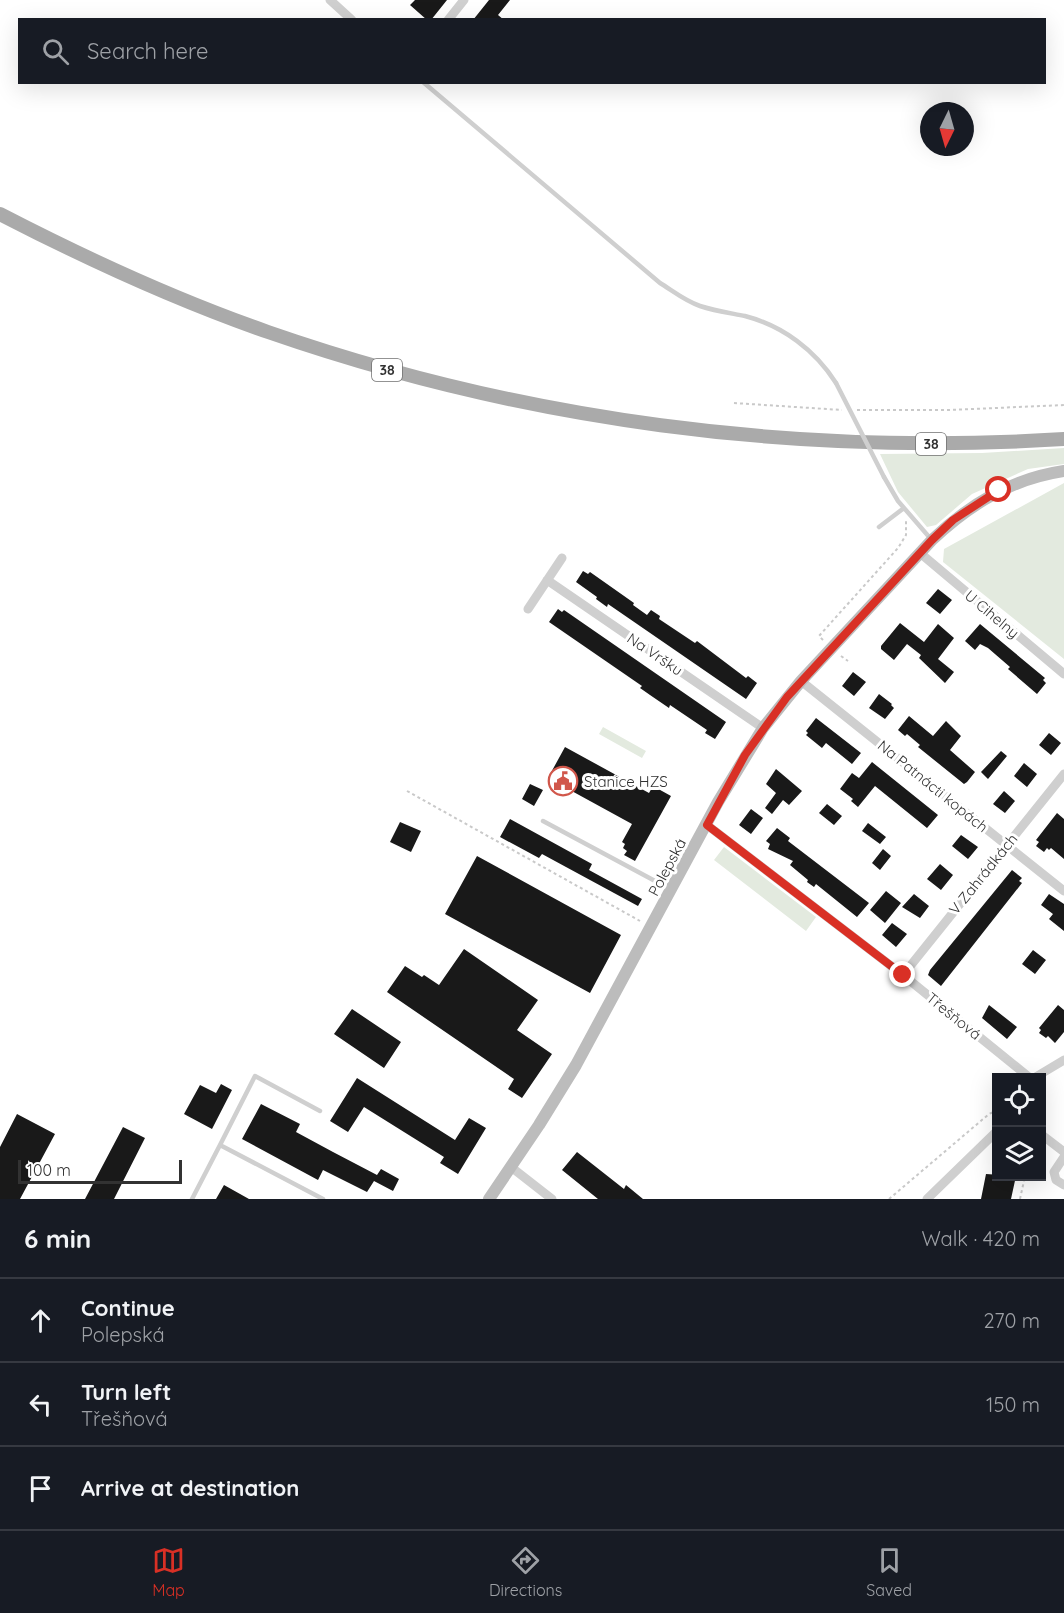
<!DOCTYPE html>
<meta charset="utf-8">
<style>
:root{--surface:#171b24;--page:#20242c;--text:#f1f3f6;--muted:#9ea1a6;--line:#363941;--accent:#d93025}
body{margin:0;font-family:Quicksand,sans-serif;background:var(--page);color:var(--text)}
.controls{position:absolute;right:18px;bottom:18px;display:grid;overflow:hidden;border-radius:0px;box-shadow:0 6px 24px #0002}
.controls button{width:54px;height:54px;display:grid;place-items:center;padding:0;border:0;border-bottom:2px solid var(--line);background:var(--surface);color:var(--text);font:30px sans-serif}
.compass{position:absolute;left:920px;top:102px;width:54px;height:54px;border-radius:50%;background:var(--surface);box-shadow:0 6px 24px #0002;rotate:185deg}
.scale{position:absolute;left:18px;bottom:15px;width:164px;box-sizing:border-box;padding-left:6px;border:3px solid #323232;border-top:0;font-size:16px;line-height:21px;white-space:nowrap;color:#323232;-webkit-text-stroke:4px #fff;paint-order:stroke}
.stop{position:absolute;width:18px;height:18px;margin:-14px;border:4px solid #d93025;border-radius:50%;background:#fff}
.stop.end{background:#d93025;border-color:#fff;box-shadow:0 2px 6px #0008}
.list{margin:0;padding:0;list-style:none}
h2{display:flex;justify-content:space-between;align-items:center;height:78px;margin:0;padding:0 24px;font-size:26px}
h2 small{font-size:20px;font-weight:400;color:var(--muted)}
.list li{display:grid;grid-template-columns:39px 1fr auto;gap:18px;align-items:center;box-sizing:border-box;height:84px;padding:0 24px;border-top:2px solid var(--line)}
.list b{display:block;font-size:22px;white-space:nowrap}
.list p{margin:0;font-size:20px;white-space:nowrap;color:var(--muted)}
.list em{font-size:20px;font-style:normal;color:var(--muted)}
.icon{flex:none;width:33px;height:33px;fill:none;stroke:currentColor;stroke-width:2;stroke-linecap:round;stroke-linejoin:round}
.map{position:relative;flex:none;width:1064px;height:1199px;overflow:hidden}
.search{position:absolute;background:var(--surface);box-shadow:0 6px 24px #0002;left:18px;right:18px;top:18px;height:66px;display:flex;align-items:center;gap:15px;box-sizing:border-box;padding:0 21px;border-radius:0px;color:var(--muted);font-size:22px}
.sheet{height:330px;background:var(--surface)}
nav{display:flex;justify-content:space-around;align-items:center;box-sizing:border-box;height:84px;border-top:2px solid var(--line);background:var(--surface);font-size:16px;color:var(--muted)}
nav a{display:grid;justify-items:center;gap:3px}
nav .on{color:var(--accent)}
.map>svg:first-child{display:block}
</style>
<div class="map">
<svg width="1064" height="1199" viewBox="0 0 1064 1199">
<rect width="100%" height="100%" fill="#fff"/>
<path fill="#e3eadf" d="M1064,448V464L1028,469L972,494L936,525L927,527L898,492L880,454L982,453Z
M1064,483V659L943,562L944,549Z
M603,727L646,751L642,758L599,734Z
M724,847L816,917L806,931L714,860Z"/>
<path fill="#191919" d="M415,0H447L431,20H427L410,5Z
M489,0H510L498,15L504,20H473Z
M583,571L588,574L590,572L634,603L633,605L647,615L651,610L660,616L659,619L695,643L697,641L746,678L748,676L757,683L746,699L608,604L607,607L596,599L597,597L576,582Z
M938,589L952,600L940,614L926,603Z
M558,609L562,612L564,610L726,722L715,739L705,733L707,730L670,705L669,708L650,695L640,688L642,686L549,622Z
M900,623L924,642L938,624L954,638L938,659L954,672L945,683L919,658L921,655L907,644L894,660L881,649V646Z
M980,624L1045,678L1043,680L1046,683L1037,694L1008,669L1010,667L988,648L980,644L975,650L965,641Z
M853,672L866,682L854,696L842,686Z
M879,694L892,704L891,705L894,708L885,719L869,708Z
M909,716L933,736L946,721L961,736L950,750L975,772L967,782L964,784L918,747L920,745L907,734L905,736L898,730Z
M816,718L861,753L852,764L826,743L822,748L806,735L808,733L806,731Z
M1049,733L1061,743L1051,755L1039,745Z
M565,747L649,793L653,786L671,796L635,861L624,855L627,851L623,848L625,844L622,842L632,824L548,778Z
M1001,751L1007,756L988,779L981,772Z
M872,762L938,815L927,828L875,786L858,807L851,801L853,799L840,789L852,773L859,778Z
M1024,763L1037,774L1027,787L1014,776Z
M776,769L802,791L789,805L783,800L772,814L765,808L776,793L766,784Z
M530,784L543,790L534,806L522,799Z
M1004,791L1015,801L1005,813L993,804Z
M827,804L842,816L834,825L819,813Z
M751,809L763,818L751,834L739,825Z
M1057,813L1064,819V859L1051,848L1049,850L1047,848L1044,852L1036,846L1039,842L1036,840Z
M510,819L592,864L589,870L642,899L638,906L542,854L539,858L500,837Z
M400,822L421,831L411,852L390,842Z
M868,823L886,837L880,844L862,831Z
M777,828L790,838L788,841L869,903L857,917L816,884L814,887L807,882L808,880L790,865L793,861L768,849L770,844L766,841Z
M961,835L978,847L968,859L952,846Z
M883,849L891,856L880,870L872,863Z
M477,856L621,935L590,993L445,914Z
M940,864L953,875L941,890L927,879Z
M1012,870L1022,878L1019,881L1022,883L941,986L928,975L930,970Z
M886,891L901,903L885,923L870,910Z
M914,894L929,906L920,918L902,907Z
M1049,894L1064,904V931L1049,919L1053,914L1041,905Z
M892,923L907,934L896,947L882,935Z
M464,949L538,1000L517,1030L552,1054L522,1098L508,1089L514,1079L387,992L405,966L422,977L424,975L439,985Z
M1033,950L1046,960L1035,974L1022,964Z
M989,1005L1017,1027L1007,1039L982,1018Z
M1058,1005L1064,1010V1032L1055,1043L1048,1036L1046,1038L1039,1033L1041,1030L1039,1028Z
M352,1009L401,1042L384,1068L334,1034Z
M357,1078L455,1140L469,1118L486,1128L458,1174L440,1163L444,1157L364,1107L348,1132L330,1121Z
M221,1084L232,1090L212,1129L184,1114L200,1085L216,1093Z
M261,1104L300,1124L296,1132L333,1152L377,1175L381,1169L399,1179L393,1191L374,1181L367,1192L323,1170L318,1180L242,1139Z
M17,1114L55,1134L20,1199H0V1147Z
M123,1127L145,1138L114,1199H85Z
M577,1152L624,1189L626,1185L643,1199H598L562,1170Z
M986,1174L1016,1176L1011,1199H981Z
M224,1185L249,1199H216Z"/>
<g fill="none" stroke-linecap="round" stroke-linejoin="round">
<path stroke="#c9c9c9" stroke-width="2" stroke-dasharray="3 3" stroke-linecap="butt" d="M734,403L842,410
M857,410H950L1064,405
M823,640L819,636L898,548L906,535V521
M841,656L848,661
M407,791L640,921
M1042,1112L1043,1127
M889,1199L989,1114L996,1111
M1020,1199L1025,1176"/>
<path stroke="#cfcfcf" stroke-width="4.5" d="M423,82L660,283C673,291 685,301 700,306C715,311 730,313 745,316C783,326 815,350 836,383
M884,477L898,501L930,538
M879,527L904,508
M543,821L670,889
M320,1111L255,1076L220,1145L323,1199
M192,1199L220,1145"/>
<path stroke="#cfcfcf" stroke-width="9" d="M330,0L352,20
M448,20L464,0
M920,553L1064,674
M547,580L763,728
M528,609L562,558
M801,681L1064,891
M707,825L903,975L1030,1078
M903,975L1064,774
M1034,1078L1064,1060
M1042,1135L1064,1152
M1064,1157L1054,1172L1056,1180L1064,1185
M511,1167L552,1199
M927,1199L996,1132"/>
<path stroke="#bcbcbc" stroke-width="12" d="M489,1199L539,1125L576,1065L718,802L763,728L801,681L932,540C970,504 1011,479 1064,471"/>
<path stroke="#aaa" stroke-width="14" d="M0,214C87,259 176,300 268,332C524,421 794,456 1064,439"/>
<path stroke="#cfcfcf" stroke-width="4.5" d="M836,383L884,477"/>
</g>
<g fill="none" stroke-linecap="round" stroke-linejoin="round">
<path stroke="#d93025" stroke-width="8" d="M903,975L707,825L745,755L787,697L932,540L953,520L999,490"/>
</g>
<defs>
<g id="civic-ring" transform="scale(1.5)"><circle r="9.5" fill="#fff" stroke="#d1574b" stroke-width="1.5"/><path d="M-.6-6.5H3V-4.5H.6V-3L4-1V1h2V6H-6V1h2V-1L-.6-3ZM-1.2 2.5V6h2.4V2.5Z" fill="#d1574b"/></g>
</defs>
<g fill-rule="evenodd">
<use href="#civic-ring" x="563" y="781"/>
</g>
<g text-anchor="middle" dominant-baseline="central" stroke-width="6" stroke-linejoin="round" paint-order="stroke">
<g fill="#fff" stroke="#707070" stroke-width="1.5">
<rect x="372" y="359" width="30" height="22" rx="4.5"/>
<rect x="916" y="433" width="30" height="22" rx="4.5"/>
</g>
<g font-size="14" font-weight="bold" fill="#323232">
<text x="387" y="370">38</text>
<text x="931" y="444">38</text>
</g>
<g font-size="15" fill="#323232" stroke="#fff">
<text transform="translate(992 614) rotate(40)">U Cihelny</text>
<text transform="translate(655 654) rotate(34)">Na Vršku</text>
<text transform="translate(933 786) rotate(39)">Na Patnácti kopách</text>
<text transform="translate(667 867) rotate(-62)">Polepská</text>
<text transform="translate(983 874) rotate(-51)">V Zahrádkách</text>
<text transform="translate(954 1016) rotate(39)">Třešňová</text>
</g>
<g font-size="15" fill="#323232" stroke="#fff" text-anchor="start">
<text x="584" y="781">Stanice HZS</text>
</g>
</g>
</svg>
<div class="controls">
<button><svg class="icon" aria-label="locate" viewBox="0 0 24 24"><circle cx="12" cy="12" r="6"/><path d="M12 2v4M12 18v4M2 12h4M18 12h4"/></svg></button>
<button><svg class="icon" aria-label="layers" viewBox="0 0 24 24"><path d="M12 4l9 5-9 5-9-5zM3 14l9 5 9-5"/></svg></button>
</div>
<svg class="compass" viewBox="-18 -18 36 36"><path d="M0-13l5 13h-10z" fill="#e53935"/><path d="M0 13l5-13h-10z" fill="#9ea1a6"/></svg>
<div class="scale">100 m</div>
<div class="stop" style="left:999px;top:490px"></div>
<div class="stop end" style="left:903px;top:975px"></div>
<div class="search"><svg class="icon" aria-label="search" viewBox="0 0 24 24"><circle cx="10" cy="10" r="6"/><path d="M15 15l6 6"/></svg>Search here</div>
</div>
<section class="sheet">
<h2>6 min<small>Walk · 420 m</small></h2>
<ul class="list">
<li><svg class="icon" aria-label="ahead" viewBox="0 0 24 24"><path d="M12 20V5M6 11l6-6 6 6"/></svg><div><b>Continue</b><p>Polepská</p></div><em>270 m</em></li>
<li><svg class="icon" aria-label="left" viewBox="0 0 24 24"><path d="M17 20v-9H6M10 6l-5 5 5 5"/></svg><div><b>Turn left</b><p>Třešňová</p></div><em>150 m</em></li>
<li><svg class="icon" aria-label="arrive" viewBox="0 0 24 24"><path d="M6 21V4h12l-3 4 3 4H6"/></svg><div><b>Arrive at destination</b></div></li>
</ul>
</section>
<nav>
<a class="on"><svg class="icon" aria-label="map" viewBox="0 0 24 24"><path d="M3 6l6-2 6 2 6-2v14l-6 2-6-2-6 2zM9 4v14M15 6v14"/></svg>Map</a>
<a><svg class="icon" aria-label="directions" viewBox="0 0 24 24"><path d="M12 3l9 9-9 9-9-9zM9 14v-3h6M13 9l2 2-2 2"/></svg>Directions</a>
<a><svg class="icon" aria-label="saved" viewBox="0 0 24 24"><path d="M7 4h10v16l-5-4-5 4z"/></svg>Saved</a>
</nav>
